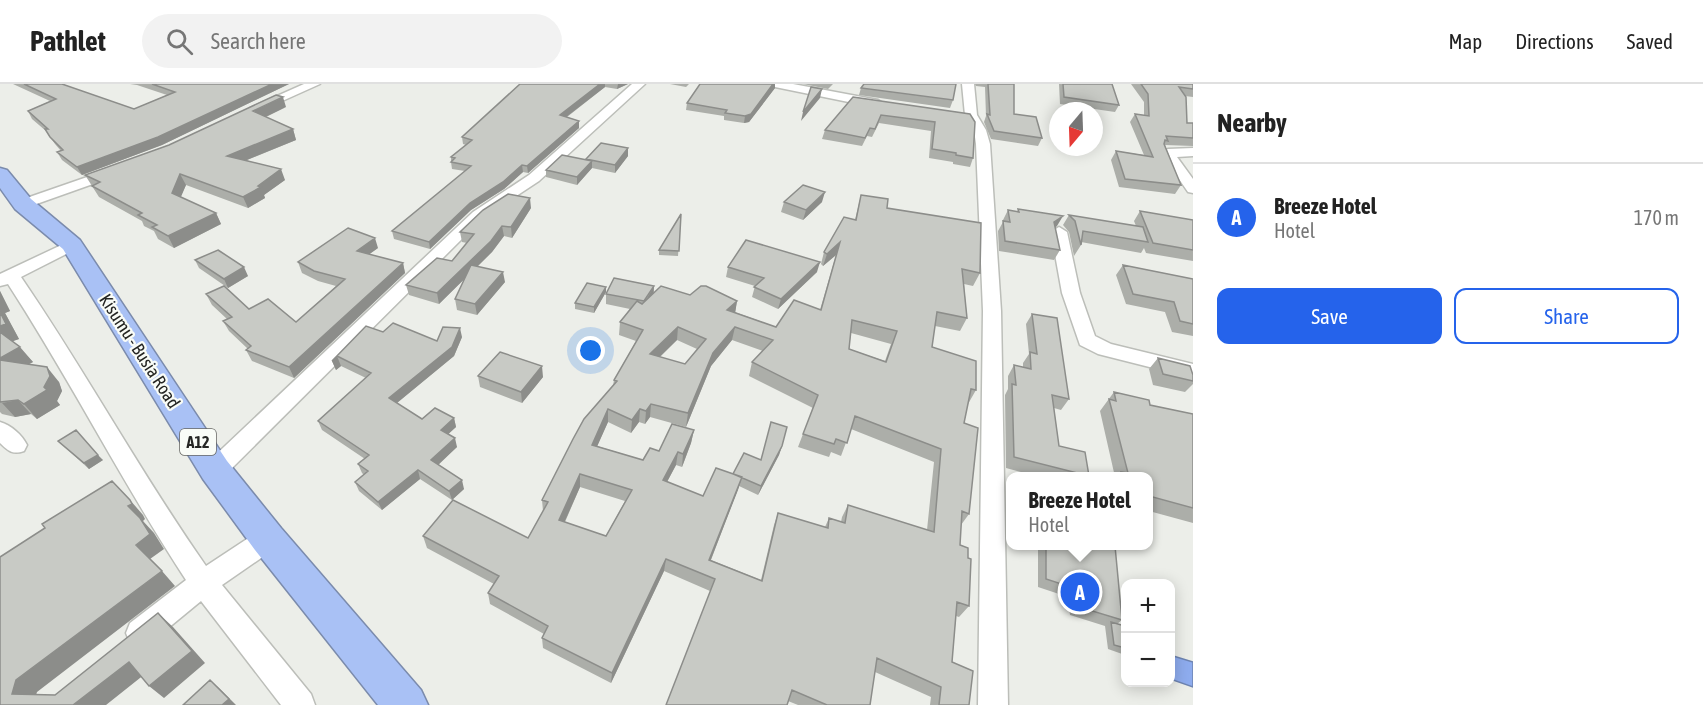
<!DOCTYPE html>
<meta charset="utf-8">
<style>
:root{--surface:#fff;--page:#f2f2f2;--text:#222;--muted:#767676;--line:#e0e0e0;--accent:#2563eb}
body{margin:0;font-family:"Asap Condensed",sans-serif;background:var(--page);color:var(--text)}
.controls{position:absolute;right:18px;bottom:18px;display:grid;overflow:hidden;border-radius:12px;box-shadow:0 3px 15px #0003}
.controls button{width:54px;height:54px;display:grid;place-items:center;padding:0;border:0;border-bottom:2px solid var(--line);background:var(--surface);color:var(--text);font:30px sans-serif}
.compass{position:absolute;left:1049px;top:18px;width:54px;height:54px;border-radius:50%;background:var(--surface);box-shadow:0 3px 15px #0003;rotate:199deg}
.you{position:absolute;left:591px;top:267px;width:21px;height:21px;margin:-15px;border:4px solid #fff;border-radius:50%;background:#1a73e8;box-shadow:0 0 0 9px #1a73e833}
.badge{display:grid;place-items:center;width:39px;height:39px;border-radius:50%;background:var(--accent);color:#fff;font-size:20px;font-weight:700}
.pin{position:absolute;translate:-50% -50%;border:3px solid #fff;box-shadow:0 2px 6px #0006}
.popup{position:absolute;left:1006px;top:388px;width:147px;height:78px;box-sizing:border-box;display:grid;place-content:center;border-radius:12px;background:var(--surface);filter:drop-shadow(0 2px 4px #0005);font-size:20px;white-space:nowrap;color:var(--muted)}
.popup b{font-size:22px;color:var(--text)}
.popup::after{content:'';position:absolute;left:50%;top:100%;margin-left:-12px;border:12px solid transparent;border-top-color:var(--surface)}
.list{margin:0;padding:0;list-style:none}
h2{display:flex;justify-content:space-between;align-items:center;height:78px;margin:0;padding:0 24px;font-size:26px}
h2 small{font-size:20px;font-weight:400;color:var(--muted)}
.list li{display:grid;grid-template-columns:39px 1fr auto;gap:18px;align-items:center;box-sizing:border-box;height:108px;padding:0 24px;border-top:2px solid var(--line)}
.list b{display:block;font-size:22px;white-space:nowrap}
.list p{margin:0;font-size:20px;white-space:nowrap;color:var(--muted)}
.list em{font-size:20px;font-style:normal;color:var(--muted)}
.actions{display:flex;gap:12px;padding:18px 24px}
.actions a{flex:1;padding:14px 0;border:2px solid var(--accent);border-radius:12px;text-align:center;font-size:21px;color:var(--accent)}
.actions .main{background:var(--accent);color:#fff}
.icon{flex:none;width:33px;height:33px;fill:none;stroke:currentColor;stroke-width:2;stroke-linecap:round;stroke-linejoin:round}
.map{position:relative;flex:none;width:1193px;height:621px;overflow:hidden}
header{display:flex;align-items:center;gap:36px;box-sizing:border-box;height:84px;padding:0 30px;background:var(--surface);border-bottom:2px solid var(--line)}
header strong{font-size:28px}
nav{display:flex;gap:33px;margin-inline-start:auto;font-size:21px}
.search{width:420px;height:54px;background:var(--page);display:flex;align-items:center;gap:15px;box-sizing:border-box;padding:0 21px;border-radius:33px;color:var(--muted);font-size:22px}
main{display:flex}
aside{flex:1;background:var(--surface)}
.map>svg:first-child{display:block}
</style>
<header>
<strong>Pathlet</strong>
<div class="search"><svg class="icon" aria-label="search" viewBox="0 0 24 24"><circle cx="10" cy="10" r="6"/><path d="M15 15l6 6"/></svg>Search here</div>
<nav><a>Map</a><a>Directions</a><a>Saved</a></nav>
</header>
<main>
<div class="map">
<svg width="1193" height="621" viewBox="0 0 1193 621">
<rect width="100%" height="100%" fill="#eceee9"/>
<path fill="#8eacee" stroke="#6e84b1" stroke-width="1.5" d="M1170,571L1193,578V603L1173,596Z"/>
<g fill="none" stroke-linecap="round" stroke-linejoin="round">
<g stroke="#bcbeb9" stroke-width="3">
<path id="minor" d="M304,0H320L260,27L250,24Z
M632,0H645L539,97L483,134L223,393L215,395L207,393L203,386L207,379L473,128L529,91Z
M769,0H793L878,16L884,20L878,24L775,3Z
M962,0H974L977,31L986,46L990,60L1001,227L1008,621H978L983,227L976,60L974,46L965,31Z
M1193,64V72L1177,73L1193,95V109L1188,108L1161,69L1168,65Z
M116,83L121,84V90L28,123H18L15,120L18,117Z
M1059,143L1067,148L1080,209L1095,252L1111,260L1193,280V294L1098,270L1080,261L1062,209L1051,148Z
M72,156L80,161L78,164L21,193C86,288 140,388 206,482L259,447L268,444L277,447L281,455L277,463L222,501L311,610L315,621H281L201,517L150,559L140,563L130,559L126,549L130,539L186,496C123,400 71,297 8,200L0,202V190Z
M0,338C11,341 22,351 27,361L24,367C13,371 8,367 0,359Z"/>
</g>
<g stroke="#7b8bac" stroke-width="3">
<path id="highway" d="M0,84L7,86L31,115L80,156L227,377L281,444L421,606L428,621H378L255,466L203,395L63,165L15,125L0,104Z"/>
</g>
<use href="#minor" fill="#fff" fill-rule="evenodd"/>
<use href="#highway" fill="#a9c1f5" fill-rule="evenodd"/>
</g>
<path fill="#acaea9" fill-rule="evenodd" d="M13,0H62L134,25L167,11L137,1L130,0H289L162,61L82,91L62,76L57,68L61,67L55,60L46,47L32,35L28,27L50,17Z
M520,0H628L617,5L605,3L567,33L579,37V44L528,89L523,88L504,105L471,126L430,165L394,155L392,147L465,87L452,85L451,78V73L466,61L463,60L462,53Z
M670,0H689L686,3Z
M700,0H775V4L749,38L744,39L724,36V32L686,26L687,19Z
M803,0H833L828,5Z
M975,0H1014V30L1042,54L1038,62L991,55L984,38L986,32L985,3L976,2Z
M1059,0H1112L1119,21L1115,28L1060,20Z
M1131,0H1193V13L1185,12L1187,39H1193V62L1165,61L1181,101L1175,110L1119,103L1111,76L1116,67L1144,71L1130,38L1135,30L1144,31V18Z
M861,4L953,16L950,24L859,11Z
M853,13L970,30L973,74L970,83L953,80V78L929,74L931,47L879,39L872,53L867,52L862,62L822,55L825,46Z
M286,23L266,33L293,45L296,56L247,76L285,96L264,111L265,114L248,124L186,101L180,113L216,129L221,140L174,164L158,155L154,147L144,142L142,137L99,113L85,91Z
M628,64V72L615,89L592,84L577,101L546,93V86Z
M861,111L887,124L980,189L973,202L964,200L967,234L960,247L935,242L932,263L976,306L968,320L964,339L969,430L961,441L960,461L968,474L969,522L959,533L956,532L952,578L969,621H930L931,613L875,588L870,621H798L788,617L710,507L664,487L611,599L543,564L542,554L544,550L490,520L488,509L494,500L427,464L423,452L528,454L543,427L542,416L613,302L614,296L636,257L619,251L620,238L630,225L606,220V210L654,202V209L690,211L737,217L735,228L776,243L820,226L836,171L823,182L821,180L824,168L855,136ZM851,249L891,260L885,277L849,265ZM677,256L697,265L685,280L660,273ZM732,256L763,267L752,278L749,292L813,324L798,363L829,373L831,368L841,372L851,345L934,378L927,446L848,421L842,433L841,438L829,434L825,443L778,429L774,441L761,496L711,476L739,402L758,411L779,371L782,362L761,376L733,390L703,412L667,398L676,381L682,383L691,359L694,346L643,376L597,362L608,338L631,349L639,338L645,340L650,333L686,343L711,282ZM580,403L625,417L606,452L565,438Z
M784,118H822L803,136L781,128Z
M531,124L512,154L504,152L492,168L477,183L505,198L477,231L457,226L455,215L465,194L439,220L409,211L406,201L452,177L467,159L462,158L460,148Z
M1018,125L1057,142L1055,143L1060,166L1054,176L999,167L998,147L1003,138V136L1008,126L1017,128Z
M1140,127L1193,136V177L1146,169L1144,164L1141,169L1081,158V161L1074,172L1069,148L1063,141L1069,131L1136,142L1134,137Z
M681,130L678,172L659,171V166Z
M378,164L369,170L403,179L405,189L294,294L252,277L246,266L248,265L229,247L223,237L227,235L212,221L206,210L249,225L296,238L336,202L318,197L302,189L298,178Z
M195,176L248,192L228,204L199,184Z
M1123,181L1193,195V252L1172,248L1165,228L1126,220L1116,191Z
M728,183L817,188L778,225L752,213L755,202L726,193Z
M606,203V208L594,229L575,225V219Z
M0,207L10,227L5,229L19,255L12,257L33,278L29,280L59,298L62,307L57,317L60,321L37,335L31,330L15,333L2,330L0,328Z
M1032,230L1069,315L1061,326L1054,324L1059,362L1089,392L1040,393L1006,384L1005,311L1008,305V292L1014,281L1023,283V279L1029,270L1026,240Z
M366,242L383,248L437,257L462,253L454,272L397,319L422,335L454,334L456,343L448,350L457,363L438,380L464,405L452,416L420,395L382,426L359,407L355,398L364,391L362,389L358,380L365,375L322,346L318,337L366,294L341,282L336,286L332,277Z
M1158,274L1193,297V300L1185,308L1153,301L1149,285Z
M478,292L543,293L522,319L480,303Z
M1114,308L1150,321L1193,330V439L1149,427V393H1115L1100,327Z
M58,357L103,376L89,385Z
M1038,462H1115L1122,536L1117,540L1125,542V571L1108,565L1105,542L1070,531L1068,513L1038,503Z"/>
<path fill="#8c8d8a" d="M272,0H289L162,61L82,91L77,83Z
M600,0H605V3L561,37L560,31Z
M618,0H628L617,5Z
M773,0H775V4L749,38L744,39L745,32Z
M822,5L820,14L801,37L803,28Z
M283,13L286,23L257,37L253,27Z
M579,37V44L528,89L527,82Z
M293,45L296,56L232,82L227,72Z
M628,64V72L615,89V81Z
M592,77V84L577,101V93Z
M522,81L523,88L504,105L471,126L430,165L429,158L470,119Z
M281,85L285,96L264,111L265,114L248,124L243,113Z
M180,90L186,101L178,120L172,109Z
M825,108L822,118L803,136L806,126Z
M530,114L531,124L512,154L511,143Z
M216,129L221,140L174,164L168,152Z
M1063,132L1057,142L1049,148L1054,138Z
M502,142L504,152L492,168L439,220L437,209Z
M375,154L378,164L360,177L357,167Z
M840,158L836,171L823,182L827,170Z
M820,178L817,188L778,225L781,215Z
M403,179L405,189L294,294L289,283Z
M244,183L248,192L228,204L224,195Z
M503,188L505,198L477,231L475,220Z
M654,202L653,212L645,218Z
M606,203V208L594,229V223Z
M0,207L10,227L5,229L19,255L8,259L0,249Z
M737,217L735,230L727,226Z
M678,243L677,256L649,283L650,270Z
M735,243L732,256L711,282L686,343L688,329L713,269Z
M460,244L462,253L454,272L392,323L389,314Z
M20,263L33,278L10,290L0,279V274Z
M337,272L341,282L336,286L332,277Z
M542,282L543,293L522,319L521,308Z
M47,283L59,298L62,307L57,317L60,321L37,335L24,320L44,303Z
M18,316L31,330L15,333L2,319Z
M651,320L650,333L645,340L646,327Z
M608,325V338L592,374V361Z
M640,325L639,338L631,349L632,336Z
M454,334L456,343L443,355L441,346Z
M694,346L691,359L682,383L683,370Z
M455,354L457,363L434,385L431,376Z
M782,362L779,371L758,411L761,402Z
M678,368L676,381L661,409L663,396Z
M98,371L103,376L89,385L84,379Z
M418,386L420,395L382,426L378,418Z
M580,390V403L560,448L559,436Z
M742,393L738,406L706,488L709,476Z
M462,396L464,405L452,416L449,407Z
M130,416L143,431L145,435L143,437L154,449L164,465L150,475L136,461L128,422Z
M666,475L664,487L611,599L612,589Z
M162,487L175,502L37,608L33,621L12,610L16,596Z
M158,529L173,543L205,579L164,614L149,602Z
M129,578L145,590L106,621H73Z
M210,596L219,604L236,621H222Z"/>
<path fill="#c8cac5" stroke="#8c8d8a" stroke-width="1.5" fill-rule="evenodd" d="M24,0H62L134,25L175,8L152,0H272L158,53L77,83L57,68L63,66L50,53L45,45H48L28,27L56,15Z
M520,0H600L560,31L579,37L527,82L522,81L503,98L470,119L429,158L392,147L471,82L451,78L455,74L451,73L472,56L462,53Z
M700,0H773L751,30L745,32L725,29L727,26L687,19Z
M864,0H956L953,16L861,4Z
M988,0H1014V30L1036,33L1042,54L994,47L987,30L990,31Z
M1063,0H1112L1119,21L1064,13Z
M1141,0H1193V5L1179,3L1186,13L1187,39H1193V54L1166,52L1168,57L1165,56L1164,60L1181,101L1125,95L1116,67L1153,73L1135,30L1149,32L1148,10Z
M811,3L822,5L803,28Z
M276,11L283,13L253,27L293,45L227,72L281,85L258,102L261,103L243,113L180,90L172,109L216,129L168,152L152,143L157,141L138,131L142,129L92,102L100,98L85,91L169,61Z
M853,13L970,30L975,38L973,74L956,71V69L932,65L935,38L881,31L875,45L870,44L865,54L825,46Z
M601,59L628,64L615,81L586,75Z
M562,71L592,77L577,93L546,86Z
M803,101L825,108L806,126L784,118Z
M508,110L530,114L511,143L502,142L491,157L437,209L406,201L437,174L452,177L474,150L460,148L483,126Z
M861,111L888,115L887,124L981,139L980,189L962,185L967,234L937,228L932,263L976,277V306L971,305L964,339L978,344L969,430L962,427L960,461L968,464V474L971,475L969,522L957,518L952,578L973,587L969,621H939L941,603L877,574L870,621H827L792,606L787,621H666L715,495L666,475L612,589L542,554L548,542L488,509L499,492L423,452L453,416L528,454L548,418L542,416L573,355L584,335L617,297L614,296L643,246L620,238L637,217L642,220L661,202L690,211L701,202H706L737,217L727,226L776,243L794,216L821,226L840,158L827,170L824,168L844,133L856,136ZM852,236L897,247L886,278L849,265ZM678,243L706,255L685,280L650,270ZM735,243L773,256L752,278L818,311L803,350L834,360L836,355L847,359L855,332L941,365L934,448L848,421L845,439L829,434L828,444L778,429L762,497L709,476L742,393L716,384L703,412L663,396L678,368L683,370L694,346L672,340L659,367L650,364L643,376L592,361L608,325L632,336L640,325L646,327L651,320L688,329L713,269ZM580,390L632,406L606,452L559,436Z
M1018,125L1063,132L1054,138L1060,166L1005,157L1003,137L1010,138L1008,126L1019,128Z
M1140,127L1193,136V166L1153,159Z
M681,130L679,167L659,166Z
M1069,131L1143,143L1148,158L1083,147L1081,161L1075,137Z
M348,144L375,154L357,167L403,179L289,283L246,266L251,262L223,237L232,233L206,210L224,202L249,225L268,215L296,238L345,195L314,187L298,178Z
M746,156L820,178L781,215L754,203L764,194L728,183Z
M218,166L244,183L224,195L195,176Z
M471,181L503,188L475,220L455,215Z
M1123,181L1193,195V240L1180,237L1174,218L1133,210Z
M614,194L654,202L644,217L606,210Z
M587,199L606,203L594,223L575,219Z
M0,228L6,240L0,242Z
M1032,230L1057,234L1069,315L1052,311L1059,362L1085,368L1089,392L1014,373L1012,300L1016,301L1014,281L1031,285L1030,268L1037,270Z
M393,239L437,257L443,243L460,244L452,263L389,314L422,335L435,324L454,334L441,346L455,354L431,376L462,396L449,407L418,386L378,418L355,398L368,387L358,380L369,371L318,337L371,289L337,272L332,277L366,242L383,248Z
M0,248L20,263L0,274Z
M500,268L542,282L521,308L478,292Z
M1158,274L1190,282L1193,291V297L1163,290Z
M0,276L47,283L50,292L44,303L47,306L24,320L18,316L0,318Z
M1114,308L1149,316L1150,321L1193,330V424L1149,412V393H1122L1121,388L1128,389L1109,315L1116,317Z
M771,338L787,343L782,362L761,402L733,390L744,369L761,376Z
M76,346L98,371L84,379L58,357Z
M112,397L130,416L132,420L128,422L140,434L150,450L136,461L162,487L16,596L12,610L55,611L158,529L192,567L149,602L129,578L73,621H0V473L45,444L42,440Z
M1046,462H1115L1122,536L1079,523L1077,505L1046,495Z
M1111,538L1125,542V564L1114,561Z
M210,596L229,615L222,621H183Z"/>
<g text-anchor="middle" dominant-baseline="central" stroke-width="4.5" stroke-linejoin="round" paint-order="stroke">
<rect fill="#f9fcf7" stroke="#656663" stroke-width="1.5" x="180" y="345" width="36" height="26" rx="4.5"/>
<g font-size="16" font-weight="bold" fill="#252624">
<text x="198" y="358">A12</text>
</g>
<g font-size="18" fill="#252624" stroke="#f9fcf7">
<text transform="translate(140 267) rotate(57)">Kisumu - Busia Road</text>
</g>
</g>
</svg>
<div class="controls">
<button>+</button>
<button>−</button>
</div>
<svg class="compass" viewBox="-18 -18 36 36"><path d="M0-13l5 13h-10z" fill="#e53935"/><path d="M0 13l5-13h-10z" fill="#767676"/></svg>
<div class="you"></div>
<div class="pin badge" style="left:1080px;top:508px">A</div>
<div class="popup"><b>Breeze Hotel</b>Hotel</div>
</div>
<aside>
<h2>Nearby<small></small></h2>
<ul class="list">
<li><span class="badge">A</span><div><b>Breeze Hotel</b><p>Hotel</p></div><em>170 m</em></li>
</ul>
<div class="actions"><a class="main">Save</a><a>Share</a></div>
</aside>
</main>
